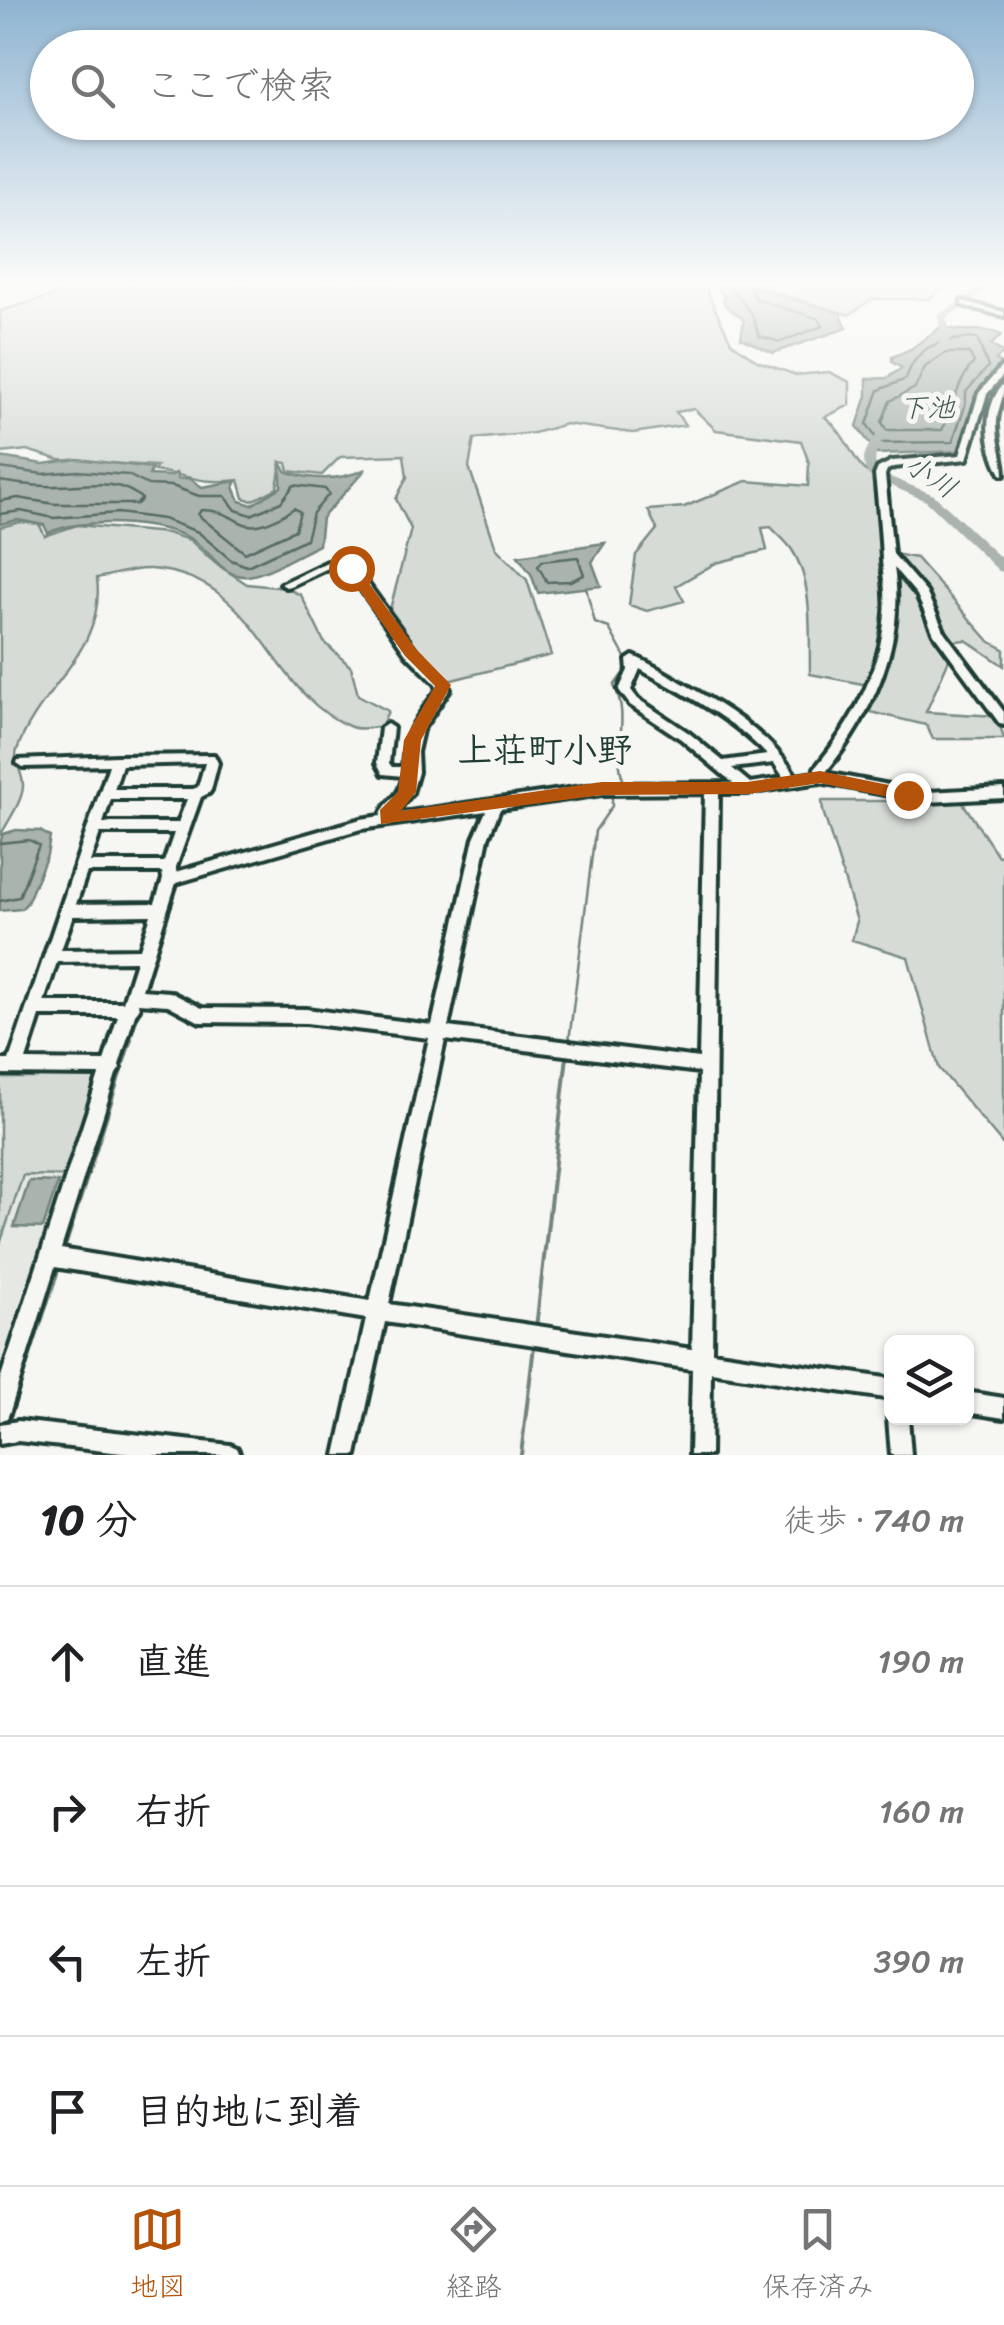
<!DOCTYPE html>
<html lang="ja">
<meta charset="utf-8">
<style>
:root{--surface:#fff;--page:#f6f6f6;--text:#202124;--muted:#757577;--line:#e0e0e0;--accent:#b45309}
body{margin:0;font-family:Sriracha,"Klee One",sans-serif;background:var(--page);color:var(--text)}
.controls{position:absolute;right:30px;bottom:30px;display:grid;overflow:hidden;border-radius:15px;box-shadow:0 2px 8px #0004}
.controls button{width:90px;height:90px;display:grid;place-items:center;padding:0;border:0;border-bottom:2px solid var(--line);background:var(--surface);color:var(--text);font:50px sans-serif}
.stop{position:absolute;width:30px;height:30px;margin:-22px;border:8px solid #b45309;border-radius:50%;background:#fff}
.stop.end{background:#b45309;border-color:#fff;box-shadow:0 2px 10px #0008}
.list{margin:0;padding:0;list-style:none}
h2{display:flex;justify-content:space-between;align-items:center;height:130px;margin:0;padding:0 40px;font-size:42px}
h2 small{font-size:32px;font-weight:400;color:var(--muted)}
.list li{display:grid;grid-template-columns:65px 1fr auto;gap:30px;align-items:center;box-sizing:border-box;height:150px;padding:0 40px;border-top:2px solid var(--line)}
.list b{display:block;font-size:38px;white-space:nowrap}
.list em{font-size:32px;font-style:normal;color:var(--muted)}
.icon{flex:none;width:55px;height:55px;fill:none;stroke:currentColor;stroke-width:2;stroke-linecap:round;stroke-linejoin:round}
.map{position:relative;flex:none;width:1004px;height:1455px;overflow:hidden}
.search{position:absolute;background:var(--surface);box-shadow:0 2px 8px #0004;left:30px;right:30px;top:30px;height:110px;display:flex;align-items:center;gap:25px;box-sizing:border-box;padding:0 35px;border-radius:55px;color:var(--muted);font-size:38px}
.sheet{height:730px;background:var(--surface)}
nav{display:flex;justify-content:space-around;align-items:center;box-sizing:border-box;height:140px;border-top:2px solid var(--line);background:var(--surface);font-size:28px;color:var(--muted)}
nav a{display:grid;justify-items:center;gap:5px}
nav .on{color:var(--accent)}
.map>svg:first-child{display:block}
</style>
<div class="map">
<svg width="1004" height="1455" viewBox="0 0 1004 1455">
<rect width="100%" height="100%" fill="#f6f6f2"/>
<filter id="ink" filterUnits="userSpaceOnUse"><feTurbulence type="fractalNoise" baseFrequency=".01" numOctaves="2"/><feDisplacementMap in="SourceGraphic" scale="20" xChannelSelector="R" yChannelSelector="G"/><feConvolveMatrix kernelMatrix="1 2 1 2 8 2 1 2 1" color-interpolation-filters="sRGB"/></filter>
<g filter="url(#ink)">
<path fill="#e6e8e4" d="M0,1073H102L0,1383Z"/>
<path fill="#d6dbd6" stroke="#7a8c85" stroke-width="2.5" d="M69,285H704L731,342L757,361L796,375L829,372L850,382V405L825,417C851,438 851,466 877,478L884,552L916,558L989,641L1004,649V666L966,640L942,642L950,657L926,712L997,716L1004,739H933L926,725L862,710L873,686L810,674C809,636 814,583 792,550C787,542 777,534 771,527L762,528L767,550L716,563L676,586L684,601L647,611L629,605L636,555L657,529L648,510L684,507L746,481L808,486L809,463L801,441L716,430L694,409L676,412L685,425L633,433L566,424L534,433L474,439L469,467L496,548L527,580L551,655L448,681L388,617L411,529L396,499L407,477L404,455L340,457L322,475L289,471L287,463L281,462L277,488L252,501L244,498L239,480C201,485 190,475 154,471L157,466L60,460L27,450L0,453V311L55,295Z
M751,285H946L929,299H872L849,315Z
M21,522L39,524L45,536L77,525L167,533L190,540L215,563L247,584L286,588L301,595L324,642L351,667L358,695L388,711L381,727C372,728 359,730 351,727C267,694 262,576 150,569C133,568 113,575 97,578C106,652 40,686 17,750C13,762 24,774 23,787C22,802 7,823 0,836V527Z
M959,797L998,856L1004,855V1146L939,1068L908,957L852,940L857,921L823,811L822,801H928Z
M39,1074H100L68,1176L23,1175L0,1244V1078H37Z"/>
<path fill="#aab3ae" stroke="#72847d" stroke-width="2.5" d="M715,285L749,286L840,313L847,328L773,353L741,338L744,320L724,304L723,295Z
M942,326C964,335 979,325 1001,335L991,345L1004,353L996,359L1001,366L974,397L977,408L965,431V451L877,454L857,426L867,396V379L887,378L902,368L892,362V357L911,349Z
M0,457L43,464L78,459L152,468L149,475L170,476L176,473L178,479L189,478L202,487L237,481L234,487L240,501L252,505L281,487V463L287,472C315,481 340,481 366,469L322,518L319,545C301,553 267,574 248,576C223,579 210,550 191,539C161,521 78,517 48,533L44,525L18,520L0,524Z
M605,543L592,562L601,586L538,593L531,574L518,556Z
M16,830L40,831L50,837L47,855L27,903L21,909L0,911V842L3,834Z
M29,1181L58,1182L43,1228L14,1227Z"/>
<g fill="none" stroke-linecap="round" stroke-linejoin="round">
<path stroke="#576c65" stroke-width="2.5" d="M729,285L752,314L759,336L780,342L823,326L819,319L756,299L749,285
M977,338L988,367L966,392C967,412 957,422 953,442L879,443L867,424L879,390L906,379C917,343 943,339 977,338Z
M946,353H969L974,362C952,390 958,402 942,430H886L882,422L890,401L915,388L925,367Z
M0,468L43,474L77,471L128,475L148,485L172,486L199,496H225L236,510L251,515L281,502L294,485L325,489L329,494L313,513L306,539L247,566L231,560L198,532L163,519L118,513L54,518L21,511L0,514
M0,481C19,484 38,487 57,486C87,486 117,477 142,499L137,504H55L18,498L0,501
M294,508L300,512L295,530L245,553L198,515L201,510C246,510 237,546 294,508Z
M578,557L584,575L570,581L547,582L538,566L542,561Z
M0,843L29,840L39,845L19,897L0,901"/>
<path stroke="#72847d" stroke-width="2.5" d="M586,588L595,623L609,628L626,659
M421,734L439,706
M417,759L419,742
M622,786L625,784C610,753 632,719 614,686L629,665
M397,812L414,792L417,777
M248,852L384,815
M145,992L173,893
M130,1041L143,1000
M569,1041L595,831L612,806V794"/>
<path stroke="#72847d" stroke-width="4" d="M569,1043L570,1039
M64,1250L131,1039
M536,1328L567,1056
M8,1422L59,1267
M521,1455L534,1346"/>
<path fill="#aab3ae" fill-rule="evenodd" d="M985,285H995L946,318L952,337L946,347H940L938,345L942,337L938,315Z
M883,431L888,434C879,446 871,456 878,472L934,495L1004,561V572L999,571L926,501L869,476C858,458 867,447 879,432Z"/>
<g stroke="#1f3d34" stroke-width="8">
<path id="minor" d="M962,301L1004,312V316L962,305Z
M1001,367H1004V374L987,394L967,459L894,467L887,470L885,475L893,554L926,592L945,633L1004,712V725L1000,724L934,634L917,595L894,568C906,644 872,715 825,773L927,792L1004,788V798L927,802L820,782L747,793H719L712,1352L892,1379V1399L711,1372L710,1455H690L692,1369L385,1322L356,1455H336L366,1319L55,1267L10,1411L7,1418L0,1421V1380L99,1075L0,1074V1060H9L109,765L23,767L17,763L18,760L117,756L214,755L218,763L211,790L209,793L201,797L176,867V872L361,819L381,816C385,799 400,801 403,776L383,774L377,763L381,728L387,724L393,728L389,763L392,767H403C405,729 417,718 438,689L436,684L407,655L348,571L328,568L290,586L286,587L281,584L327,562L355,566L415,649L446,680L450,689L422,730L417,752L418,772L412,793L395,814L602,784L733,783L681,739L630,705L619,690L628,670L627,660L633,656C650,663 666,673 681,682C725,707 769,733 796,776L815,773V768C852,723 880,673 885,614C887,596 883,578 882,560C881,533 878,503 875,475L878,468L892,461L960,455L979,393ZM640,669C683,694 732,717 767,755L723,761L689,733L638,699L631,690ZM205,763L198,787L193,789H114L122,765ZM774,763L784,778L750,783L732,768ZM705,793L699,1058L448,1027L488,838L500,809L602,794ZM111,799H187L178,823H103ZM486,811L474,838L432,1025L306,1009L202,1008L170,992L142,990L176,883L361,829ZM100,833H174L164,862H90ZM87,872H162L163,879L155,903L76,904ZM151,915L140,949L61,950L73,916ZM136,961L123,1002H44L57,962ZM138,1003L168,1005L200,1022L306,1023L429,1038L370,1301L61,1249L116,1074L120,1068L119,1065L135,1014L139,1009ZM40,1016H118L104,1061L26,1060ZM445,1040L699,1072L692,1349L389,1304Z
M1004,385C1004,399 996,411 997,426C997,443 1004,458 1004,475L1001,474C986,445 982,414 1001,386Z
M966,1392L1004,1398V1418L966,1412Z
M892,1410V1418H908L911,1455H891L888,1418Z
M18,1421L230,1445L237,1448L240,1455H138L18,1441L0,1444V1424Z"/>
</g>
<use href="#minor" fill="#f6f6f2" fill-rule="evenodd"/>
</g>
</g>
<linearGradient id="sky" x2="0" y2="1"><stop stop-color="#8fb4d1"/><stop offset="0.58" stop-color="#fbfbf9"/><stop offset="1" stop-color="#fbfbf9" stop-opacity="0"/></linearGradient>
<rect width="1004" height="489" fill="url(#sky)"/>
<path fill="#b45309" d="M346,565H356L416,649L451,685L421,740L416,792L401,811L602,782H747L820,771L908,789L917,795L908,801L820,783L747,794L602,795L381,824L380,810L398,792L404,740L435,686L405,656L344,568Z"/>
<g text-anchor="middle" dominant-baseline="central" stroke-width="10" stroke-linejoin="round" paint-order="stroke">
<g font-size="28" font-style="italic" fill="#425a52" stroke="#f6f6f2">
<text x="927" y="407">下池</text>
<text transform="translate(931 476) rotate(33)">小川</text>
</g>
<g font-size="35" font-weight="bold" fill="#1f3d34" stroke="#f6f6f2">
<text x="545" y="750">上荘町小野</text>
</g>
</g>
</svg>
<div class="controls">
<button><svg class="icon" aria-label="layers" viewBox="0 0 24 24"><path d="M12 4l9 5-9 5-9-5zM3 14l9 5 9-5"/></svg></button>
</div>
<div class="stop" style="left:351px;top:568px"></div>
<div class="stop end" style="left:908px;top:795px"></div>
<div class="search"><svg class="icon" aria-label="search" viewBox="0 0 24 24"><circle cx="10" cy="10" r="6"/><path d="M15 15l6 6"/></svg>ここで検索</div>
</div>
<section class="sheet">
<h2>10 分<small>徒歩 · 740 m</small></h2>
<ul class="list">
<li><svg class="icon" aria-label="ahead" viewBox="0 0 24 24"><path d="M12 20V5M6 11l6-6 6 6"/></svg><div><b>直進</b></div><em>190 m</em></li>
<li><svg class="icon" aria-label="right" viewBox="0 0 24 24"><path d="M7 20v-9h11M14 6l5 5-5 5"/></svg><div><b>右折</b></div><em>160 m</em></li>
<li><svg class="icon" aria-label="left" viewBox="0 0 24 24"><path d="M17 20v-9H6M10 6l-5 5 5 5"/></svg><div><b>左折</b></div><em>390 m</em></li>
<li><svg class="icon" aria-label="arrive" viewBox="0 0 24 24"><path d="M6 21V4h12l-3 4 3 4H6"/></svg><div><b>目的地に到着</b></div></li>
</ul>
</section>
<nav>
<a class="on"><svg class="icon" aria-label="map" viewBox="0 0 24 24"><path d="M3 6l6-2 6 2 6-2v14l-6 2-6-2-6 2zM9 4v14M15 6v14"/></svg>地図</a>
<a><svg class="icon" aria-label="directions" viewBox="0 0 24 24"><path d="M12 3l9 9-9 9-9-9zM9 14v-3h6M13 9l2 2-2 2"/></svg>経路</a>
<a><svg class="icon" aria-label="saved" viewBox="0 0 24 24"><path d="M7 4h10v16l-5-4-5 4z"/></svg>保存済み</a>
</nav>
